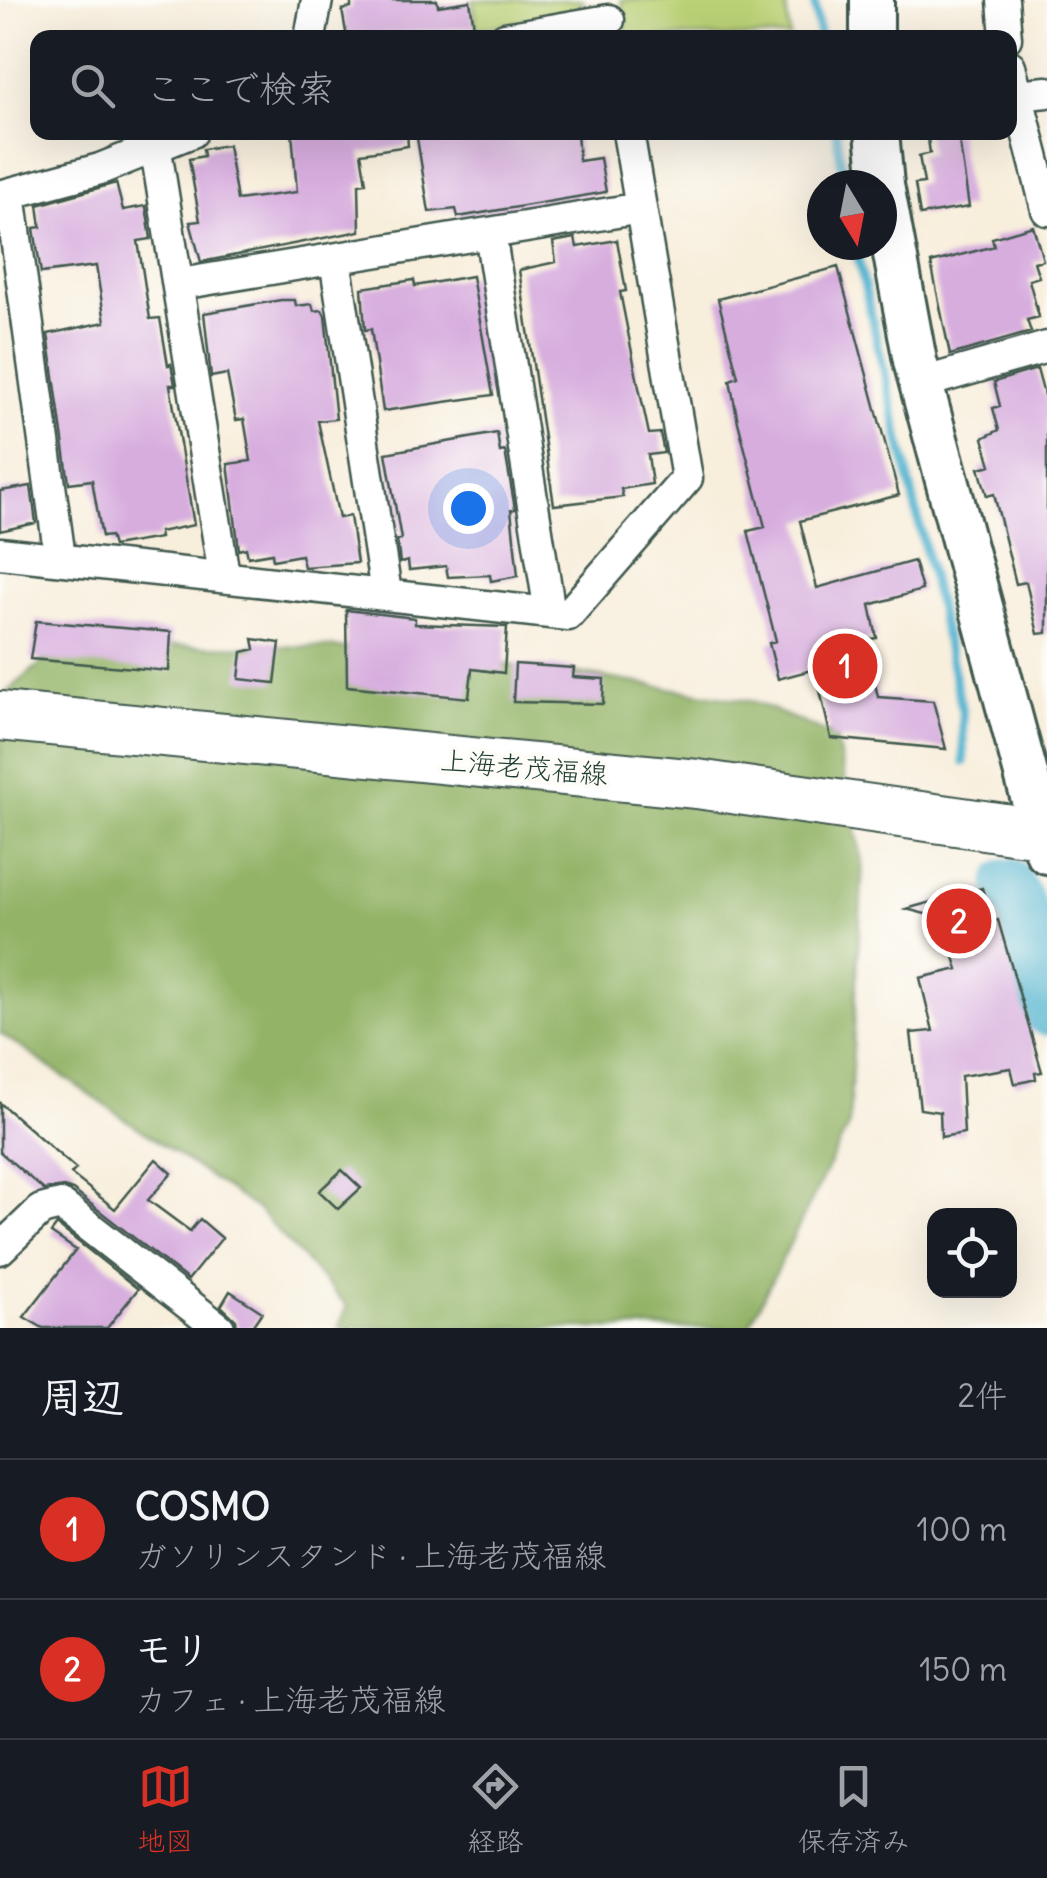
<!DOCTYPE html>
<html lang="ja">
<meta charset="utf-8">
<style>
:root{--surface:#171b24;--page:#20242c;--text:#f1f3f6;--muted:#9ea1a6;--line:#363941;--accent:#d93025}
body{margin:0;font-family:Delius,"Klee One",sans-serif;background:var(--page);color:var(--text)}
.controls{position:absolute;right:30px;bottom:30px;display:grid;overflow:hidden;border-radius:20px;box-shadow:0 10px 40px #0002}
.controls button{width:90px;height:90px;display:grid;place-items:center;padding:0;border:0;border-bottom:2px solid var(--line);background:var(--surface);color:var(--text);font:50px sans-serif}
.compass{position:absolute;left:807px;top:170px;width:90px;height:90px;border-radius:50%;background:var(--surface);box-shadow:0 10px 40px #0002;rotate:170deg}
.you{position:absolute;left:468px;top:508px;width:35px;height:35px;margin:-25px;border:8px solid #fff;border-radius:50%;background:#1a73e8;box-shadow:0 0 0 15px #1a73e833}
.badge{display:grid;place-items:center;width:65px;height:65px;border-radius:50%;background:var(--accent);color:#fff;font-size:32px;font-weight:700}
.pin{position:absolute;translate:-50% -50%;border:5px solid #fff;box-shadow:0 2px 10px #0006}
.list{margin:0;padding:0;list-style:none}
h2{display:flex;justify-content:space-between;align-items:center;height:130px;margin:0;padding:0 40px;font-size:42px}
h2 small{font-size:32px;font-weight:400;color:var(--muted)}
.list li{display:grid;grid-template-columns:65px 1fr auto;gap:30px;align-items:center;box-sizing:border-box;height:140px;padding:0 40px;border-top:2px solid var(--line)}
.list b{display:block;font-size:38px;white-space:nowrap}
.list p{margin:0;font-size:32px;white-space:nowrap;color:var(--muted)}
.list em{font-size:32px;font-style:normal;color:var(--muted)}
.icon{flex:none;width:55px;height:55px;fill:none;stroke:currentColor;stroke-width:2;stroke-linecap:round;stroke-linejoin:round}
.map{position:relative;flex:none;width:1047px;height:1328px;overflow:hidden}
.search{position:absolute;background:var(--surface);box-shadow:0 10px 40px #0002;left:30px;right:30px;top:30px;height:110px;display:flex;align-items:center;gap:25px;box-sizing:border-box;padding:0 35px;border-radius:20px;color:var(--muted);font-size:38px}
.sheet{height:410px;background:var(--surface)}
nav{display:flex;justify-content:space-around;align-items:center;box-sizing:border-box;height:140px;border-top:2px solid var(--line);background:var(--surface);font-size:28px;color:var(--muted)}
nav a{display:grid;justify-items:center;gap:5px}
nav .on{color:var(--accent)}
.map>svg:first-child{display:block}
</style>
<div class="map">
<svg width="1047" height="1328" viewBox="0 0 1047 1328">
<rect width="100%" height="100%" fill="#fdfcf7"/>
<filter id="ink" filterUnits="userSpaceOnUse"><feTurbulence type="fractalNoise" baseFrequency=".01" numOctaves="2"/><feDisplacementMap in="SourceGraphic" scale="20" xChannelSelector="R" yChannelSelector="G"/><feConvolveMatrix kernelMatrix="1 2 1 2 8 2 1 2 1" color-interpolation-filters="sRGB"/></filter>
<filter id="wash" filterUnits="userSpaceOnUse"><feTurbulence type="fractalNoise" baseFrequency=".0048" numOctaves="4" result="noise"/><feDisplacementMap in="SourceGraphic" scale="40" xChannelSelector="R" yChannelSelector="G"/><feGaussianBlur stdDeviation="2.25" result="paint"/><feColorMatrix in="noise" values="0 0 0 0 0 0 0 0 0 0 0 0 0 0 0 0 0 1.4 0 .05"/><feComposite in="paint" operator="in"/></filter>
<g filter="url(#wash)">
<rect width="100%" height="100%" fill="#f8eedc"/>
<path fill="#bad175" stroke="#6c8754" stroke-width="2.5" d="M473,0H584L573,13L477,29Z
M621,0H785L790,37H627Z"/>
<path fill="#93b366" stroke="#59784d" stroke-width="2.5" d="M62,645L330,647L557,670L755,702L836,737L863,863L849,1125L748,1328H339L347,1306L258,1210L0,1033V698Z"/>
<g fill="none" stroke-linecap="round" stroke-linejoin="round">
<path stroke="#50b2cf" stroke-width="9" d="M814,0L820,38
M836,132L845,185
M855,245L962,709L964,762"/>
<path stroke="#50b2cf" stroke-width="50" d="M1009,883L1022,909L1047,1011"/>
</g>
<g id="blocks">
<path fill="#d7adde" d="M351,0H437L438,6L470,1L474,27L347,38L342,10L351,8Z
M292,132H407L408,146L361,153L366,183L359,184L360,231L201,262L190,222L200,221L189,159L204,156L203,149L228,145L237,200L297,192Z
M416,132H577L579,161L600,158L606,192L458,217L456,209L429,212Z
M927,132H958L969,207L920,215L915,184L924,183L919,156L930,153Z
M116,183L123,210L146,206L151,239L138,241L150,319L160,318L168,365L171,364L175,385H170L194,525L159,532L160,538L113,546L110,536L102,537L92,480L69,483L48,334L105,322L96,266L41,273L34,228L41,227L38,205Z
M1033,226L1043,260L1034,262L1039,277L1029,280L1039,317L1027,320L1031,332L950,355L931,263L994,246L992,238Z
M575,238L577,247L617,240L626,291L620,292L638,383L649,434L660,433L664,453L648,455L652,484L621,489L623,497L554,505L519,270L556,262L553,242Z
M838,267L899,495L800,521L817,588L914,561L922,590L870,605L877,638L865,640L878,697L933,701L946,749L831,738L815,669L778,679L769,643L776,641L748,531L765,527L738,422L730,380L738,377L718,299Z
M472,276L493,395L383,411L371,329L365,330L362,288L414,280L415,286Z
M281,300H295L296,306L312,304L314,311L322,310L325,316L336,419L318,421L339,518L350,516L357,563L304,567L301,555L273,560L272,553L248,557L246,548L239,550L228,464L251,461L244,419L236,420L227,374L211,377L204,313Z
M1037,369L1044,395L1047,394V633L1038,634L1026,582L1016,584L994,494L987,496L979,468L991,465L983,438L999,430L993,408L1000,406L994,382Z
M497,433L500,452L505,451L515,509L511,510L518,576L491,581L490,575L448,577L446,566L409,570L408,561L400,563L397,540L401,539L386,453Z
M31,486L36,523L0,531V491Z
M346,610L415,618V624L507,627L504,673L472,669L469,698L347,686Z
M36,621L171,632L169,671L30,659Z
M253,639L280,643L275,683L239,679L242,652L255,649Z
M515,664L574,668L573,677L604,679L603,704L513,702Z
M982,888L992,922L998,920L1042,1072L1035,1073L1036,1079L1015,1084L1011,1068L961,1076L964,1133L941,1137L940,1112L920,1109L911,1033L933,1031L920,978L958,969L941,918L906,909Z
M0,1103L76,1169L71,1174L115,1209L156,1159L172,1173L148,1200L190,1231L200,1219L222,1238L188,1280L73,1190L64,1187L44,1190L0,1152Z
M342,1170L361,1188L338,1209L319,1191Z
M57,1225L138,1289L107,1328H43L24,1317L76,1250L51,1233Z
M230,1291L262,1312L251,1328H237L236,1320L221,1306Z"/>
</g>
</g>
<g filter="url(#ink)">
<use href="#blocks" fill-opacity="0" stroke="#40584d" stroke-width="2.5"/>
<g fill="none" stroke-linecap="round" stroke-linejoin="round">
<g stroke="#40584d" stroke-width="35">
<path id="street" d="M1003,0L1006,38
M310,38L317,0
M505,38L609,20
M1010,66L1047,210
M1016,95L1047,92
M156,150L224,575
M10,194L60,558
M0,196L100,169L192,132
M490,233L550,613
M335,259L386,593
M180,284L641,208
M922,383L1047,347
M0,553L568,615L687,478L628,132
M0,1249L41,1210L61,1205L219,1328"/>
</g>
<g stroke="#40584d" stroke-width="48">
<path id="secondary" d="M872,0V38
M877,132L882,185
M882,185L915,361L1047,852"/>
</g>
<g stroke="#40584d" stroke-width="52">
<path id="primary" d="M0,716L697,784L1047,834"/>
</g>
<use href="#street" stroke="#fff" stroke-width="30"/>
<use href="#secondary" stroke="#fff" stroke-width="42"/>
<use href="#primary" stroke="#fff" stroke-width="48"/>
</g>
</g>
<g text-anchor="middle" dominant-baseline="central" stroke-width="8" stroke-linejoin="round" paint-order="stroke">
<g font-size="28" fill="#1f3d34" stroke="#fdfcf7">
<text transform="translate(524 767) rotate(5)">上海老茂福線</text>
</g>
</g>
</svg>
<div class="controls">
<button><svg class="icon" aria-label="locate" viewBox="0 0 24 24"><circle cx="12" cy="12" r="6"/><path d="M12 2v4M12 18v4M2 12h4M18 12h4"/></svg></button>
</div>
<svg class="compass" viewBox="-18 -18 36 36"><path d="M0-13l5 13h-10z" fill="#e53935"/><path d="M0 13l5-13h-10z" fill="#9ea1a6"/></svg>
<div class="you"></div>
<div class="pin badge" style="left:845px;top:666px">1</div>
<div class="pin badge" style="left:959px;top:921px">2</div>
<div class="search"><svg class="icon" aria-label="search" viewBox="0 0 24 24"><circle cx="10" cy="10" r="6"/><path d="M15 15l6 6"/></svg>ここで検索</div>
</div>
<section class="sheet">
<h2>周辺<small>2件</small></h2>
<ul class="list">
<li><span class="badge">1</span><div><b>COSMO</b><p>ガソリンスタンド · 上海老茂福線</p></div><em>100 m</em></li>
<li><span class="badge">2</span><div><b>モリ</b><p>カフェ · 上海老茂福線</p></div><em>150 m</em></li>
</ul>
</section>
<nav>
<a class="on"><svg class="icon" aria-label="map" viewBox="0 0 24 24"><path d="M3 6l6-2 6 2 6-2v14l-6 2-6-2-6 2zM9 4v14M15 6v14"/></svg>地図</a>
<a><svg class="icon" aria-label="directions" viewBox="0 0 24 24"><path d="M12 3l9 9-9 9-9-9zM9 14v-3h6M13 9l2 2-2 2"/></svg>経路</a>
<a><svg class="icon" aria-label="saved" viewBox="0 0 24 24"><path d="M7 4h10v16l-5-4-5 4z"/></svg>保存済み</a>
</nav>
